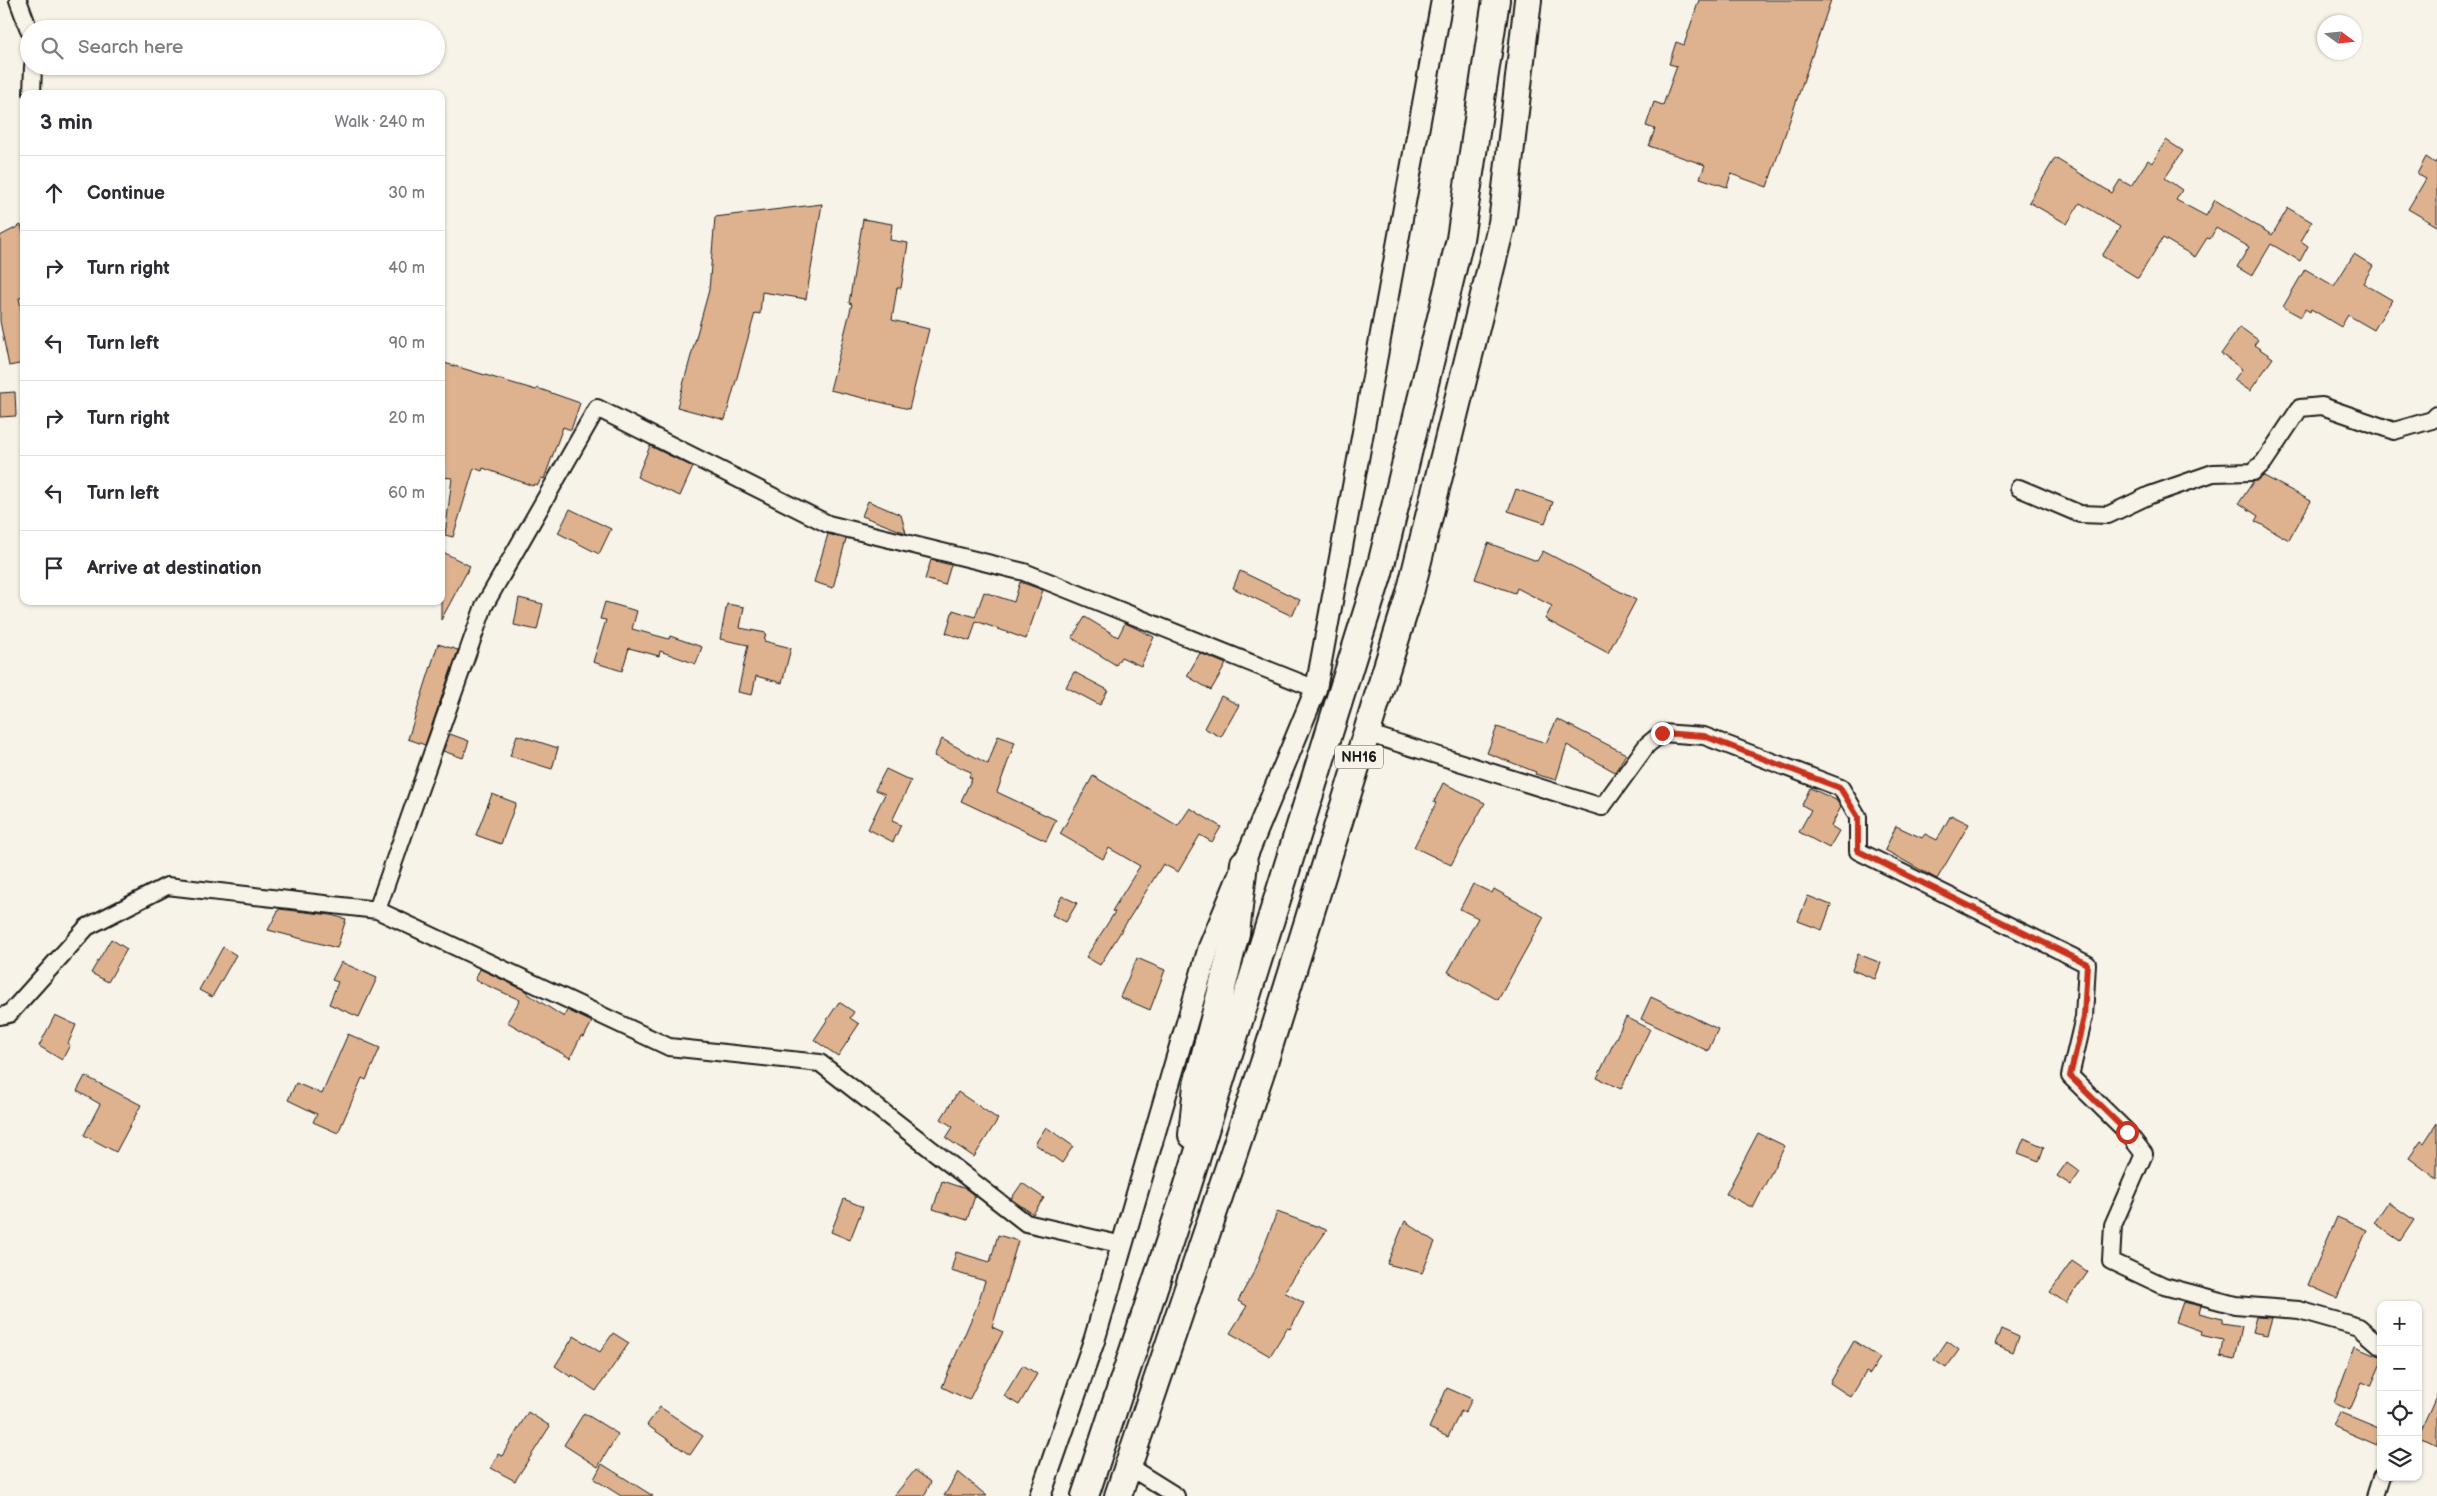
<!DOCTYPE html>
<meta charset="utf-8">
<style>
:root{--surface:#fff;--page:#f7f7f7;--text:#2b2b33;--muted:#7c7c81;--line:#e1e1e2}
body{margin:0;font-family:"Balsamiq Sans",sans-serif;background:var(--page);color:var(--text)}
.controls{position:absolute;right:15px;bottom:15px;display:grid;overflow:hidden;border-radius:10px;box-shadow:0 1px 4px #0004}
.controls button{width:45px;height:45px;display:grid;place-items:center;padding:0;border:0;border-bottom:1px solid var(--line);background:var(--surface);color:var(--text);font:25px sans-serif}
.compass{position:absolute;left:2317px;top:15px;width:45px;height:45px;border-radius:50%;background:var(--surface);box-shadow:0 1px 4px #0004;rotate:105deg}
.stop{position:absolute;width:15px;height:15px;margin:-11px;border:4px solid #c8321e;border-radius:50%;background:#fff}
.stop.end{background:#c8321e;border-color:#fff;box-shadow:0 1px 5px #0008}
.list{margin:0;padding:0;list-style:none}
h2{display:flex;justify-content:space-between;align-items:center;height:65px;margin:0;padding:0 20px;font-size:21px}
h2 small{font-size:16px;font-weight:400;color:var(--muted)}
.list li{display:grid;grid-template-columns:32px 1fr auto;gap:15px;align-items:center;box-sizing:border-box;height:75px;padding:0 20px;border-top:1px solid var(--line)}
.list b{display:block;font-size:19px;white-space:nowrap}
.list em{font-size:16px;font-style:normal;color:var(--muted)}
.icon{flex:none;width:28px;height:28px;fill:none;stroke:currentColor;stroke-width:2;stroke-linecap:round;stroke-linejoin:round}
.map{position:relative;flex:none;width:2437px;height:1496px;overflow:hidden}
.search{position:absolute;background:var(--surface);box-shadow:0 1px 4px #0004;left:20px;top:20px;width:425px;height:55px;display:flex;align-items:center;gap:12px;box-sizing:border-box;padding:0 18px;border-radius:28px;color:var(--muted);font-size:19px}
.panel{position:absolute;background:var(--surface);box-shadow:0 1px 4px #0004;left:20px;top:90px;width:425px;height:515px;border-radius:10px}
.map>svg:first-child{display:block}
</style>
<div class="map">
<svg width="2437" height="1496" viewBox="0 0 2437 1496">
<rect width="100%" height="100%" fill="#f7f3e8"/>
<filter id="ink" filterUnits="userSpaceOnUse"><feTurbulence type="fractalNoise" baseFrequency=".02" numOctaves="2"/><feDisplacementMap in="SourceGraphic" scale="10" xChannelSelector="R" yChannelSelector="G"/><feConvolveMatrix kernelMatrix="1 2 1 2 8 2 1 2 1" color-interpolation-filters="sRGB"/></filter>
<g filter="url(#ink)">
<path fill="#deb28f" stroke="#1c1c1c" d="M1699,0H1831L1767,187L1731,174L1727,187L1700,178L1705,165L1649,146L1655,129L1646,126L1654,102L1663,105L1677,66L1669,64L1676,42L1684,45Z
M2166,140L2183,151L2165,178L2182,190L2176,200L2206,216L2215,200L2272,235L2288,208L2312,222L2301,241L2308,246L2300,261L2271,244L2252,276L2237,267L2249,247L2216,228L2210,239L2207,238L2195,257L2163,238L2138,278L2102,256L2120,227L2080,203L2067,224L2029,202L2055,158L2112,193L2120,180L2131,186L2148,160L2152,163Z
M2426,157L2435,163L2437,160V226L2408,209L2426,179L2417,174Z
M822,204L806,299L762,292L760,314L755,313L725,420L677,407L709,290L715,217Z
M863,219L892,224L890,240L908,243L901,288H897L892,320L929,329L909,409L830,390L852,304L849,303Z
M21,225L24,237V297L19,298L24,323V363L9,366L0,321V236Z
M2354,254L2373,266L2363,283L2392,300L2374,330L2348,315L2341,327L2311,309L2310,312L2305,309L2301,317L2283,307L2305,269L2334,286Z
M2240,327L2258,340L2254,345L2273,358L2250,391L2234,380L2242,369L2221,354Z
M441,362L536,390L537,388L580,403L571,430L563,427L544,479L541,478L538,485L534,484L533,486L483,468L482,471L474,468L453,537L445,535L452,478L441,477Z
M15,392L16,416L0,417V393Z
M650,446L693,467L680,496L637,477Z
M2264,476L2311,501L2289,540L2255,521L2258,516L2239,503L2253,482Z
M1516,489L1553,502L1545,523L1508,511Z
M868,501L901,515L906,533L862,516Z
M570,509L611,529L599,554L558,533Z
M828,534L846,539L833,588L814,582Z
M1488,543L1537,561L1543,551L1636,600L1608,653L1545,619L1552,606L1517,588L1515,593L1475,579Z
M441,551L470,566L441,620Z
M931,560L951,565L945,585L925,579Z
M1240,571L1300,600L1292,616L1233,588Z
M1020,582L1043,590L1026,639L976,621L970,641L946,633L953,610L975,617L984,592L1014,602Z
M519,598L543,604L537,630L514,625Z
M605,602L637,611L632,629L669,639L670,636L702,647L696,664L660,651L659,656L629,648L622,671L593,662L606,620L600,619Z
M727,604L744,607L740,628L766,633L764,641L791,648L782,683L756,676L752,695L738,692L748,645L720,639Z
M1085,617L1118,637L1125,623L1154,637L1141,666L1121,657L1116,665L1072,638Z
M438,644L458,650L425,745L408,739Z
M1200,653L1226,664L1211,690L1187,676Z
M1074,672L1108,690L1100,705L1066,687Z
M1221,696L1239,705L1221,737L1204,728Z
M1557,719L1626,754L1615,772L1567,745L1556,780L1535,774L1536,772L1487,753L1497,727L1546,743Z
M450,734L469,741L463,758L443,751Z
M517,735L558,748L552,769L510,756Z
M998,736L1015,742L997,792L1056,820L1046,841L961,801L972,778L969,777L971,772L934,756L942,739L988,764Z
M886,769L911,781L892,821L901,825L893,842L868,829L885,794L875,790Z
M1093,776L1178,826L1190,808L1221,827L1212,842L1200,835L1178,872L1163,864L1100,965L1086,957L1115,912L1112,911L1140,866L1109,848L1103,859L1060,834Z
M1443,783L1485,803L1451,865L1414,847L1436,803L1434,802Z
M1810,788L1836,800L1841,807L1831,826L1839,831L1829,848L1799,832L1811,810L1802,805Z
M492,794L516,803L501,844L476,835Z
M1951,815L1969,824L1937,879L1885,850L1896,826L1922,838L1925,834L1937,840Z
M1473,884L1492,893L1494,889L1544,917L1498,1000L1448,972L1478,918L1460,909Z
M1062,896L1077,903L1066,922L1052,915Z
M1808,896L1831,905L1822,930L1798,921Z
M279,909L331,915L346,919L337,948L268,930Z
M111,939L127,949L108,982L91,973Z
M223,947L236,955L212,997L199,990Z
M1858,954L1881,963L1875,979L1852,970Z
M1137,958L1165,970L1150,1010L1120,997Z
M341,962L377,978L359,1017L329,1004L338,982L332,980Z
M480,969L528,992V994L564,1017L567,1010L592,1022L584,1037L581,1036L570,1058L507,1022L520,1000L475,980Z
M1651,997L1718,1029L1708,1051L1641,1019Z
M839,1002L854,1012L850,1018L859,1024L838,1056L814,1040Z
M55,1015L76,1025L68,1044L70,1045L62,1060L39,1046Z
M1626,1017L1650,1029L1621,1089L1597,1078Z
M348,1034L380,1048L366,1080L362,1078L338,1133L313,1122L317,1114L288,1100L296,1083L322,1094Z
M85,1076L141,1105L116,1152L84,1135L100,1104L77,1091Z
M958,1092L998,1119L974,1157L946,1138L953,1127L941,1119Z
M2437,1123V1179L2409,1158L2421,1141L2424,1143Z
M1046,1127L1073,1146L1062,1163L1035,1144Z
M1758,1133L1785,1146L1753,1208L1726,1194Z
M2024,1138L2044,1147L2039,1161L2018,1153Z
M2067,1162L2080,1172L2071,1185L2057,1176Z
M942,1181L966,1189L975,1196L967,1220L933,1209Z
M1022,1183L1044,1198L1033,1214L1011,1199Z
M844,1199L863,1207L850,1240L831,1232Z
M2388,1202L2414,1220L2400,1241L2374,1223Z
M1277,1212L1327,1230L1284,1292L1304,1303L1290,1329L1287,1328L1270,1356L1230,1333L1247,1306L1238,1301L1256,1268Z
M2337,1217L2367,1230L2337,1298L2308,1285Z
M1405,1221L1435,1242L1422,1273L1387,1264Z
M998,1235L1018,1241L992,1327L1003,1332L969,1400L942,1387L977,1306L985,1281L951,1271L956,1252L990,1262Z
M2072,1261L2088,1272L2066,1303L2050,1292Z
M2183,1302L2201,1306L2199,1313L2222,1319V1323L2242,1326L2235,1360L2220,1357L2223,1340L2200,1335L2201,1331L2176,1322Z
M2256,1317L2272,1318L2267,1335L2252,1332Z
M2001,1329L2019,1337L2013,1352L1995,1344Z
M613,1333L629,1343L596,1391L572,1375L571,1377L555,1366L574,1336L600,1352Z
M1854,1341L1880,1358L1870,1374L1866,1372L1851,1397L1830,1383Z
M1947,1341L1959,1350L1946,1368L1934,1360Z
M2355,1346L2381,1357V1363L2371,1386L2362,1382L2350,1410L2334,1403Z
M1023,1365L1037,1374L1019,1405L1004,1396Z
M1447,1388L1472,1399L1465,1413L1461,1411L1448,1437L1429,1428Z
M2437,1394V1445L2418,1436Z
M660,1407L703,1436L690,1455L647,1425Z
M528,1412L550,1426L515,1481L491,1468L498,1454L502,1456Z
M2340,1412L2381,1429L2377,1445L2333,1426Z
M584,1413L618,1434L598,1467L564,1445Z
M602,1464L653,1496H621L594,1479Z
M915,1470L931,1482L924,1496H894Z
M958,1472L987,1496H944Z"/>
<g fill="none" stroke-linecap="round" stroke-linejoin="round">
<g stroke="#1c1c1c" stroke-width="20">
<path id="minor" d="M18,0L29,30
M32,94L33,66
M2019,488L2080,514L2108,515L2150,495L2213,473L2253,472L2264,462L2300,408L2322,406L2394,431L2432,420L2437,415
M1366,733L1602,807L1647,745L1662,733L1704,736L1841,788L1858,817V851L2087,964L2084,1017L2070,1076L2127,1132L2144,1154L2113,1225L2111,1261L2164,1286L2235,1305L2299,1310L2359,1327L2381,1346
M0,1016L9,1014L87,927L167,886L377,910
M1123,1245L1026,1223L820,1063L669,1047L377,910L484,606L597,408L828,524L1024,572L1316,689
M1128,1466L1176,1496
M2376,1496L2382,1477"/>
</g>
<g stroke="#1c1c1c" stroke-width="24">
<path id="tertiary" d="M1040,1496L1094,1341L1209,947L1316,689L1442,0"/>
</g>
<g stroke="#1c1c1c" stroke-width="30">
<path id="trunk" d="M1192,1135L1197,1085L1236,933L1244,863
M1085,1496L1187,1188L1379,573L1460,239L1496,0
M1118,1496L1264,1063L1410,593L1502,223L1528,0"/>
</g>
<use href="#minor" stroke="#f7f3e8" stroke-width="16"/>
<use href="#tertiary" stroke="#f7f3e8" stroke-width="20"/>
<use href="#trunk" stroke="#f7f3e8" stroke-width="26"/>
</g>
</g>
<g fill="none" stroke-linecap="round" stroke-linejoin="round" filter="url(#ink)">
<path stroke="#c8321e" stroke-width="6" d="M1662,733L1704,736L1840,788L1858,817V851L2087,964L2084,1017L2070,1076L2127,1132"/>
</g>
<g text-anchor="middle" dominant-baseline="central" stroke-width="4" stroke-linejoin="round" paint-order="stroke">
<rect fill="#f7f3e8" stroke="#5e5c59" stroke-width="1" x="1335" y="745.5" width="48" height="23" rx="4"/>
<g font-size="14" font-weight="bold" fill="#1c1c1c">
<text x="1359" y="757">NH16</text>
</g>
</g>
</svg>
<div class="controls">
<button>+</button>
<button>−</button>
<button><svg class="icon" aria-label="locate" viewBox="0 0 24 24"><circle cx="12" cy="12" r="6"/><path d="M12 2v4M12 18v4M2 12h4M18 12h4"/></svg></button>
<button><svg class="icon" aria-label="layers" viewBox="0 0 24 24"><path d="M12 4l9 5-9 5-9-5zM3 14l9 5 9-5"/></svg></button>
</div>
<svg class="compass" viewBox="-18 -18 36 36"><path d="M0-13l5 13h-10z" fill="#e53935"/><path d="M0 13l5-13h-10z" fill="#7c7c81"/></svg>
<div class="stop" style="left:2127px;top:1132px"></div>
<div class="stop end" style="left:1662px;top:733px"></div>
<div class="search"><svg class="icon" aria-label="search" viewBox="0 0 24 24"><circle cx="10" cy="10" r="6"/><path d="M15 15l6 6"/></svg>Search here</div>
<section class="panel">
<h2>3 min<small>Walk · 240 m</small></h2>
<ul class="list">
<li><svg class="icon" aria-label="ahead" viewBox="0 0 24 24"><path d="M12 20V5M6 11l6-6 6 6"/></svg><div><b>Continue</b></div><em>30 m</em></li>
<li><svg class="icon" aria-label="right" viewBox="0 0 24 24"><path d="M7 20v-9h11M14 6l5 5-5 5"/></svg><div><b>Turn right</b></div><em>40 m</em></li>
<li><svg class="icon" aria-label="left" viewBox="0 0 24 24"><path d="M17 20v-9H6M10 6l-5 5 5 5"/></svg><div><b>Turn left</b></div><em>90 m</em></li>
<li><svg class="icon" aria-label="right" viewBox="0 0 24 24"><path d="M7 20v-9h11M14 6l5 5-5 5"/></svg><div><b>Turn right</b></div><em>20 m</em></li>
<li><svg class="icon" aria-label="left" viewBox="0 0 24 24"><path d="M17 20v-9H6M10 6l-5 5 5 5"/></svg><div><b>Turn left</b></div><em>60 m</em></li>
<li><svg class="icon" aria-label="arrive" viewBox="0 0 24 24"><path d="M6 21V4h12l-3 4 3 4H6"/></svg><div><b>Arrive at destination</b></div></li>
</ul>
</section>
</div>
